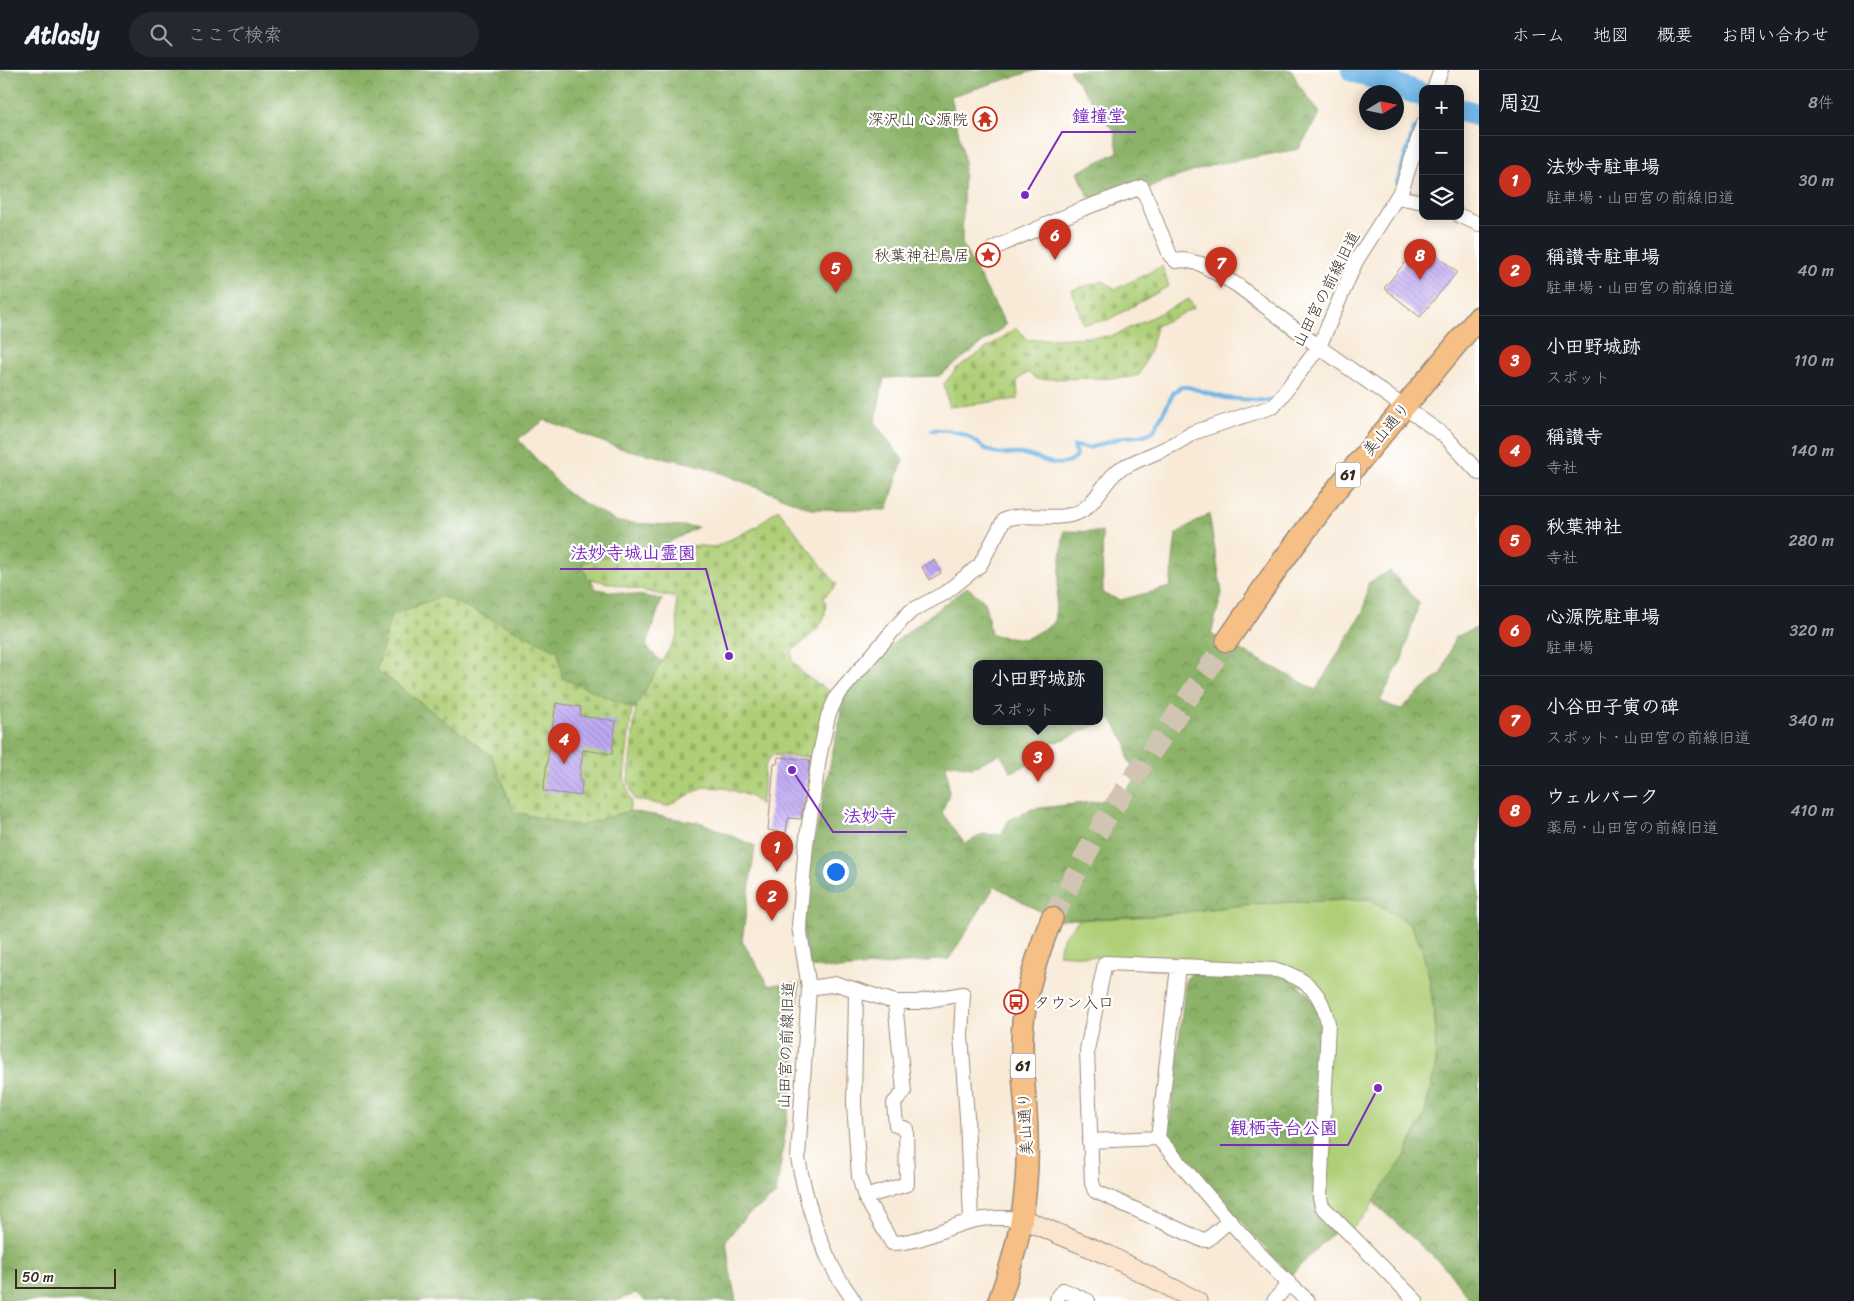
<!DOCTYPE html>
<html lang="ja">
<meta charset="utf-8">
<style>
:root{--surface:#171b24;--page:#242831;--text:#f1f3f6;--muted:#9ea1a6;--line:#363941;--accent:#c8321e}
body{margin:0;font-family:Sriracha,"Klee One",sans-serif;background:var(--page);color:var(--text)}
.controls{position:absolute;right:15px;top:15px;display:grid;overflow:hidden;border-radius:10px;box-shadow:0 2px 12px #0003}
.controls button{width:45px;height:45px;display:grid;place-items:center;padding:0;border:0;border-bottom:1px solid var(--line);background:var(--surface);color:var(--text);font:25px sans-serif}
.compass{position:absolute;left:1359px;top:15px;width:45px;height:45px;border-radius:50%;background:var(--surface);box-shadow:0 2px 12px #0003;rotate:80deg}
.scale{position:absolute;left:15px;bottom:12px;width:101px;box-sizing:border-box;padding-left:5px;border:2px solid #3b2a1e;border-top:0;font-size:14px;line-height:18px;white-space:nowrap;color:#3b2a1e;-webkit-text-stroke:4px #fff;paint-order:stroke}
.you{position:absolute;left:835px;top:801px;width:18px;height:18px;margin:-12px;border:4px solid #fff;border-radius:50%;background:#1a73e8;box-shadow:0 0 0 8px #1a73e833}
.badge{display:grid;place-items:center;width:32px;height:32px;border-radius:50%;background:var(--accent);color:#fff;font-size:16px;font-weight:700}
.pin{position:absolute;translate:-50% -41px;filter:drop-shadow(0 1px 2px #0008)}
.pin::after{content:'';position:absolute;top:26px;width:18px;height:15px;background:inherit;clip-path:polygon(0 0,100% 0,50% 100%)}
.popup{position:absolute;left:973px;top:590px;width:130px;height:65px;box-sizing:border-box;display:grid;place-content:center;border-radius:10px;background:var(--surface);filter:drop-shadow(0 1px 4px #0005);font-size:16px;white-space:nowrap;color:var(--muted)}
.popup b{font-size:19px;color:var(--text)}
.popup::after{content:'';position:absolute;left:50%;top:100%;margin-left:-10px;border:10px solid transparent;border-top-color:var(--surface)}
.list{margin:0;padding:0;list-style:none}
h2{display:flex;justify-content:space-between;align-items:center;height:65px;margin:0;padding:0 20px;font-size:21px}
h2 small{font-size:16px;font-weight:400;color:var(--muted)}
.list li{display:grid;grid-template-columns:32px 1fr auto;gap:15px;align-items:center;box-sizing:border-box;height:90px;padding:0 20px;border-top:1px solid var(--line)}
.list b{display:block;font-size:19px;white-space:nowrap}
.list p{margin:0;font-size:16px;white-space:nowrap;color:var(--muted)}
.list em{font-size:16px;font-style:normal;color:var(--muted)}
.icon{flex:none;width:28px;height:28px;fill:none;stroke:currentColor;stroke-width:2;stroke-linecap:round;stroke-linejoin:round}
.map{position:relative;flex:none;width:1479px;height:1231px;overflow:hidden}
header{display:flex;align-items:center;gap:30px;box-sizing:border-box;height:70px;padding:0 25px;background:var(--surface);border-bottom:1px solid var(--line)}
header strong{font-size:24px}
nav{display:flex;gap:28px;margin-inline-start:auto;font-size:18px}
.search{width:350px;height:45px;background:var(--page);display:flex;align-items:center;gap:12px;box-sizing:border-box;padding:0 18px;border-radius:28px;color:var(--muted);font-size:19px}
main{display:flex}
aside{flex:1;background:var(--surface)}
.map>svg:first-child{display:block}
</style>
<header>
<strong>Atlasly</strong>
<div class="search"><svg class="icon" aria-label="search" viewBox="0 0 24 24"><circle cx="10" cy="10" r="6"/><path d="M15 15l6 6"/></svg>ここで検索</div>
<nav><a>ホーム</a><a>地図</a><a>概要</a><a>お問い合わせ</a></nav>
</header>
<main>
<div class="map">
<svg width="1479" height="1231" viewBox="0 0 1479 1231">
<defs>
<pattern id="forest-crowns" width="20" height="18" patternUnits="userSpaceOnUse" patternTransform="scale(1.25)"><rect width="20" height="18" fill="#8bb268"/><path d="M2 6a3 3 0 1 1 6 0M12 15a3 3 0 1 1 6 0" fill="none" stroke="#739155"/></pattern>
<pattern id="cemetery-stones" width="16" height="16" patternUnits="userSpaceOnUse" patternTransform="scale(1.25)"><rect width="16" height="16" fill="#afcf77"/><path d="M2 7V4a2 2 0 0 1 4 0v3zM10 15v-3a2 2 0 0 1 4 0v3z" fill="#97b266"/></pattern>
<pattern id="building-back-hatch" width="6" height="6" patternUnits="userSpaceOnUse" patternTransform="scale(1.25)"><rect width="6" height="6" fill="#bfa9f4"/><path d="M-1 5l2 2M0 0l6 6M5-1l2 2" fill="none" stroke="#9c8ac5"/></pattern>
</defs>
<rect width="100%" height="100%" fill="#fff"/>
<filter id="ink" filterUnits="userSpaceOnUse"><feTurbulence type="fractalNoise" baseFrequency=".02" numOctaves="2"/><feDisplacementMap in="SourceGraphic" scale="10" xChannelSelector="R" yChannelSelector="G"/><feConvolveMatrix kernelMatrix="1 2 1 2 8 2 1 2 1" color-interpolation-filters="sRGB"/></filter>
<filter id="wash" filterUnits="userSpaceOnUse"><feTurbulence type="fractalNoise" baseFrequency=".0096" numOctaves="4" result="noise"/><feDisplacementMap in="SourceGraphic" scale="20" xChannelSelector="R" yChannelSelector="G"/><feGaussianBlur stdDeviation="1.12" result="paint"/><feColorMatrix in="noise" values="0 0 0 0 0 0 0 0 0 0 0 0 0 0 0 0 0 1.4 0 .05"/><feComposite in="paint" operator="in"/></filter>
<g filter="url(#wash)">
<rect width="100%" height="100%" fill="#f8ead7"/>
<path fill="#afcf77" stroke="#757c4a" d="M1370,829L1410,854L1421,875L1430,911L1435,951L1436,994L1425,1043L1404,1088L1373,1132L1369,1141L1348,1162L1322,1136L1328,953L1309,916L1105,893L1098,887L1058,884L1064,866L1079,850L1153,846L1251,834Z"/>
<path fill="url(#forest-crowns)" stroke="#636e43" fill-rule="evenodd" d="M0,0H1037L951,26L964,89L962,174L1006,255L939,306L884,308L875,353L903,390L887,440L812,439L703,396L619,378L545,350L518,369L567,423L617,452L698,457L641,487L582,493L596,519L662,529L646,576L668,599L640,640L552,616L377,600L492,686L514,742L566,753L629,741L702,753L755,776L742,871L765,908L767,915L799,913L795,996L776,1125L745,1147L726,1170L730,1201L736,1231H645L636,1223L616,1231H0Z
M1069,0H1292L1298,14L1320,43L1299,79L1216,94L1162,112L1114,135L1088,126L1078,102L1118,82L1115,63Z
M1209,444L1222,523L1211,564L1316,620L1364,540L1368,513L1390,501L1419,533L1402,589L1380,631L1400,640L1442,603L1455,567L1479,557V1231H1471L1448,1200L1373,1132L1404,1088L1425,1043L1436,994L1435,951L1430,911L1421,875L1410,854L1370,829L1251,834L1153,846L1055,850L995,816L949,889L840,899L811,897L804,872L803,827L845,622L883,581L967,517L985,532L991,565L1026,569L1054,553L1064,461L1102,462L1103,524L1121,530L1170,517L1176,464ZM977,593H1099V651H977ZM1111,648L1127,675L1128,689L1139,706L1124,722L1101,731L1032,739L1009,750L1001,765L983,764L965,774L942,743L949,723L946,693L972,697L1000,684L1011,702L1032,693L1035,678L1065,669Z
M1192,903L1274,906L1290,910L1308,923L1321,945L1315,1127L1337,1159L1290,1206L1169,1071L1168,1066L1186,909Z"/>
<path fill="url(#cemetery-stones)" stroke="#757c4a" d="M1162,196L1169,216L1108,250L1083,254L1072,220L1103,211L1116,219Z
M1189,229L1194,238L1156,256L1150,280L1139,305L1126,308L1037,309L1028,302L1017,311L1018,329L949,337L944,314L957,298L1017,258L1028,270L1113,266Z
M778,439L837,515L824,527C832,553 809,566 792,581V590L804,605L837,626L819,688L772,685L765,696L761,735L750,726L724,718L704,717L667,736L634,729L628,710L636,636L678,564L676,528L587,508L582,493L629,479L661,481L688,475L715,477L756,457Z
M443,526L558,581L562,608L632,638L624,707L631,731L629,741L578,756L514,742L492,686L377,600L391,545Z"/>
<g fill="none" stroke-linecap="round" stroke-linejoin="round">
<path stroke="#70b5e6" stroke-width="4" d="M1397,112L1414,59L1417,57
M932,360C947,359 961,361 973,370C979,374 985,380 993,382C1003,386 1016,382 1027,385C1045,389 1056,401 1075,388L1076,385L1074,376L1089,378L1123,367L1141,366L1153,362L1174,322L1181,317H1188L1225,328L1270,331"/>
<path stroke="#70b5e6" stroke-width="24" d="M1353,0L1423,25
M1460,40L1479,45"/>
</g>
<g id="blocks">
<path fill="url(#building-back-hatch)" d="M1421,173L1457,202L1420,247L1384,218Z
M934,490L941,503L929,510L922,497Z
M556,633L581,637L580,646L616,651L612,684L583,680L579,711H582L581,726L543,721Z
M778,687L810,690L801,749L788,748L786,763L768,760L774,694H777Z"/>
</g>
</g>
<g filter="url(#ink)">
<use href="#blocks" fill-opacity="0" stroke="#9a8a7a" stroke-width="1"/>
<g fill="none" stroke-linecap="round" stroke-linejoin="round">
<path stroke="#d2c4b2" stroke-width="21" stroke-dasharray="21 11" stroke-linecap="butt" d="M1052,848L1104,751L1227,571"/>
<g stroke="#9a8a7a" stroke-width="16">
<path id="street" d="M1434,19L1441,0
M1397,127L1423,132
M1460,146L1479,154
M994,178L1082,139L1142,117L1170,185L1176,191L1184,190L1201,194L1237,215L1319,277L1445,366L1479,403
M1178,897L1158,1068C1206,1123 1253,1182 1308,1231
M809,918L837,914L895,932H917L963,924L961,966L967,1047L971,1151
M856,920L854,1034L859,1106L865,1127L892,1173C921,1173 944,1157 972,1151C989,1147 1006,1148 1023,1149
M1089,1071L1158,1068
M865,1127L907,1114L906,1059L896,1055L894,1033L904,1022L895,932
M1230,1150L1207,1170L1200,1169L1095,1121L1092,1113L1087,980L1105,893L1277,900C1308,909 1321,922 1328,953L1320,1128L1322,1136L1416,1231
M854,1231C847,1220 839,1210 833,1198C816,1164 805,1126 798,1088L809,918L799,856L806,774L819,688L828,646L837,626L903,549L911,541L945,523L980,495L1004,450C1028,441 1053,452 1077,443C1096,435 1103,411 1120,399C1123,397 1127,396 1130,394C1151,384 1174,377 1192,363L1274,336L1290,315L1319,277L1356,191L1402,119L1423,54
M1057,1231L1058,1226L1063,1220L1088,1231
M1274,1231L1289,1213"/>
</g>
<g stroke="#9a8a7a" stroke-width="21">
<path id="secondary" d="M1023,1149L1108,1185L1197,1231"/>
</g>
<g stroke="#9a8a7a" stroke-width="24">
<path id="primary" d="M1227,571L1276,500L1339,416L1479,247
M999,1231C1019,1176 1029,1126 1027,1067C1027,1030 1019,991 1023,953C1027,916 1038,882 1052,848"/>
</g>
<use href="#street" stroke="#fff" stroke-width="14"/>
<use href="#secondary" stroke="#fbe5cf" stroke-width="19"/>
<use href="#primary" stroke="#f5bf86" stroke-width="21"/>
</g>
</g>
<defs>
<g id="temple-ring" transform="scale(1.25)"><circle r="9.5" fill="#fff" stroke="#c8321e" stroke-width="1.5"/><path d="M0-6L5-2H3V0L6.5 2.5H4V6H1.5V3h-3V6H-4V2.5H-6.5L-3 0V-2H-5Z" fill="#c8321e"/></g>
<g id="sight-ring" transform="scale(1.25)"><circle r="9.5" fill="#fff" stroke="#c8321e" stroke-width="1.5"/><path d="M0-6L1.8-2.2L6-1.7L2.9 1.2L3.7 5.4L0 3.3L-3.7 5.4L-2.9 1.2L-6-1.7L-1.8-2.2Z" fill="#c8321e"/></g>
<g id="bus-ring" transform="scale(1.25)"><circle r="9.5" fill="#fff" stroke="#c8321e" stroke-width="1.5"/><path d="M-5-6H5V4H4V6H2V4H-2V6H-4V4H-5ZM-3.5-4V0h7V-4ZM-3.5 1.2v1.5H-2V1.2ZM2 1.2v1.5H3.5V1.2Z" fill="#c8321e"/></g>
</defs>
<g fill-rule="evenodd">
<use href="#temple-ring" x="985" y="49"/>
<use href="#sight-ring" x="988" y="185"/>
<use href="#bus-ring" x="1016" y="932"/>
</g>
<g text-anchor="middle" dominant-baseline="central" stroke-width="4.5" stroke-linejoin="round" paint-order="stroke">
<g fill="#fff" stroke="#766a62" stroke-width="1">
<rect x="1335.5" y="392.5" width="25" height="25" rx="4"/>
<rect x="1010.5" y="983.5" width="25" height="25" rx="4"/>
</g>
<g font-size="15" font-weight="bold" fill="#3b2a1e">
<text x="1348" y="405">61</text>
<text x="1023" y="996">61</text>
</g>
<g font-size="16" fill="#3b2a1e" stroke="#fff" text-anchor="end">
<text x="968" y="49">深沢山 心源院</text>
<text x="970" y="185">秋葉神社鳥居</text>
<text x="1034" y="932" text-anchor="start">タウン入口</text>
</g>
<g font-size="16" fill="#3b2a1e" stroke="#fff">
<text transform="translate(1326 219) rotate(-63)">山田宮の前線旧道</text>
<text transform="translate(1386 359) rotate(-50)">美山通り</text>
<text transform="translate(786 975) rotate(-88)">山田宮の前線旧道</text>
<text transform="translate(1025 1054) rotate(-93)">美山通り</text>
</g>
</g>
<path fill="none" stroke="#7b2cbf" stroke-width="2" d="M1025 125L1062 62H1136M729 586L706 499H560M792 700L833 762H907M1378 1018L1348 1075H1220"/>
<g fill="#7b2cbf" stroke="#fff" stroke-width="2">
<circle cx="1025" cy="125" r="5"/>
<circle cx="729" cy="586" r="5"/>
<circle cx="792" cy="700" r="5"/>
<circle cx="1378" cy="1018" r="5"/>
</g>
<g font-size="18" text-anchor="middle" font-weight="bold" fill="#7b2cbf" stroke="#fff" stroke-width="4.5" stroke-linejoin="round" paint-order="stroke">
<text x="1099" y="52">鐘撞堂</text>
<text x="633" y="489">法妙寺城山霊園</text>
<text x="870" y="752">法妙寺</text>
<text x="1284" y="1064">観栖寺台公園</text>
</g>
</svg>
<div class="controls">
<button>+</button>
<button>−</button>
<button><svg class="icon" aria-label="layers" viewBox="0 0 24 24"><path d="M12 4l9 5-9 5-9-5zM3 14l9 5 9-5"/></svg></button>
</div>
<svg class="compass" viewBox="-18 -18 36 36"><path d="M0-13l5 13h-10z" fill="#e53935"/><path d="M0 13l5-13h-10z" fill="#9ea1a6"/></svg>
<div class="scale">50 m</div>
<div class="you"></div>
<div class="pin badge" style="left:777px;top:802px">1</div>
<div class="pin badge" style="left:772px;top:851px">2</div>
<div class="pin badge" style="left:1038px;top:712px">3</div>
<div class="popup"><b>小田野城跡</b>スポット</div>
<div class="pin badge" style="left:564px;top:694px">4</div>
<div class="pin badge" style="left:836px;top:223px">5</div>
<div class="pin badge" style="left:1055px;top:190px">6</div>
<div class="pin badge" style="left:1221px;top:218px">7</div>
<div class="pin badge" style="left:1420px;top:210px">8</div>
</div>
<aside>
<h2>周辺<small>8件</small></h2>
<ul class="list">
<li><span class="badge">1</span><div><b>法妙寺駐車場</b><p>駐車場 · 山田宮の前線旧道</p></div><em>30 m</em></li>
<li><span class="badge">2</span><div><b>稱讃寺駐車場</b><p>駐車場 · 山田宮の前線旧道</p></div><em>40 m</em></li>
<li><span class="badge">3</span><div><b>小田野城跡</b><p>スポット</p></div><em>110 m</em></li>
<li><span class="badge">4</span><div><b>稱讃寺</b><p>寺社</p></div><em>140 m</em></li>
<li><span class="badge">5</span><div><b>秋葉神社</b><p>寺社</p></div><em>280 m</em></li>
<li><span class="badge">6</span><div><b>心源院駐車場</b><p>駐車場</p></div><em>320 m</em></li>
<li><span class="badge">7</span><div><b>小谷田子寅の碑</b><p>スポット · 山田宮の前線旧道</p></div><em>340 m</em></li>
<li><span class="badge">8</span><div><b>ウェルパーク</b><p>薬局 · 山田宮の前線旧道</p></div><em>410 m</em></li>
</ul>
</aside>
</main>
